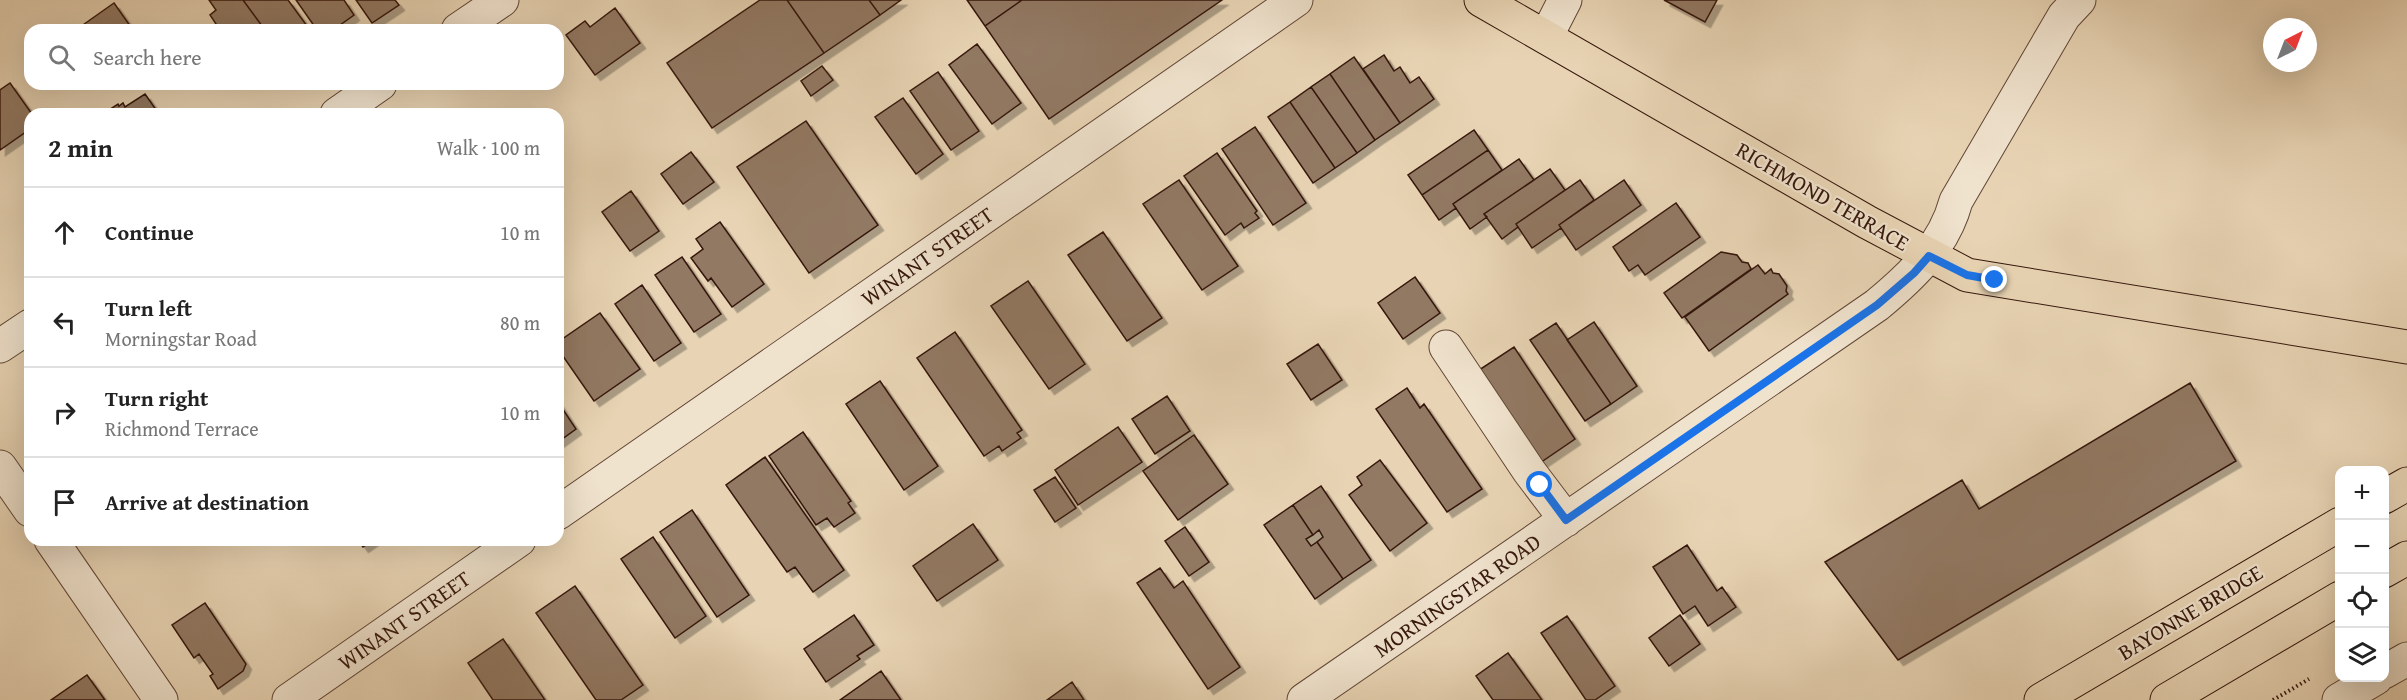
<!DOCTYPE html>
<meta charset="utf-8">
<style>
:root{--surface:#fff;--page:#f6f6f6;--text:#222;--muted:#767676;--line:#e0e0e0}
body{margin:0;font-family:"Gentium Book Plus",serif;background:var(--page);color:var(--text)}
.controls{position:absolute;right:18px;bottom:18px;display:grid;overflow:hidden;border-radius:12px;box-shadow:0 6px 24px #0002}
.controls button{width:54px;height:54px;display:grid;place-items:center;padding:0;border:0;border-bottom:2px solid var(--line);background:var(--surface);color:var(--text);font:30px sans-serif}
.compass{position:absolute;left:2263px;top:18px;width:54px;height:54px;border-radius:50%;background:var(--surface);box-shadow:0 6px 24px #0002;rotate:42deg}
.stop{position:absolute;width:18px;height:18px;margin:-14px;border:4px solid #1a73e8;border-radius:50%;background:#fff}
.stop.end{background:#1a73e8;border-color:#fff;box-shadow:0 2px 6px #0008}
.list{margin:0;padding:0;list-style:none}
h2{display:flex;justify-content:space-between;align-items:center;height:78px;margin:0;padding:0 24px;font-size:26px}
h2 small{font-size:20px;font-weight:400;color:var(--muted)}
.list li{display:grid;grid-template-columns:39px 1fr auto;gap:18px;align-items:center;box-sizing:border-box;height:90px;padding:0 24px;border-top:2px solid var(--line)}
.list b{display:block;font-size:22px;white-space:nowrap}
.list p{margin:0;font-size:20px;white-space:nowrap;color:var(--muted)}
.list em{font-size:20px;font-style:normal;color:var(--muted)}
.icon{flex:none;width:33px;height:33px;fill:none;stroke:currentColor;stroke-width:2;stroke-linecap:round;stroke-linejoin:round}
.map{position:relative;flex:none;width:2407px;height:700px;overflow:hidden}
.search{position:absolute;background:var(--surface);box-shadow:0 6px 24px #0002;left:24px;top:24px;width:540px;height:66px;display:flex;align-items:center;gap:15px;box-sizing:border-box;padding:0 21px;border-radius:18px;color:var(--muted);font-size:22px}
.panel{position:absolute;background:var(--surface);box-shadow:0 6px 24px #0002;left:24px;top:108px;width:540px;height:438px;border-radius:18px}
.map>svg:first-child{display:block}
</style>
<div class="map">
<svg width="2407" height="700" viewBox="0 0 2407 700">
<defs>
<filter id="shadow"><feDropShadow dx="5.5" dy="5.5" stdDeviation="0" flood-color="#0004"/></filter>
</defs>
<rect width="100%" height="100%" fill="#e8d4b4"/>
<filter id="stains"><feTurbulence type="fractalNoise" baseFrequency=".00333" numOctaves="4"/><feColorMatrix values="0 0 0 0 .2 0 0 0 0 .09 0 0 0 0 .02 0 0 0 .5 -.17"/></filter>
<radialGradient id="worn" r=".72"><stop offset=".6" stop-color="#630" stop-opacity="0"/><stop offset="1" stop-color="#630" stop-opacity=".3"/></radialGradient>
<path fill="#927963" stroke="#35170c" stroke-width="1.5" filter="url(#shadow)" d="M209,0H243L265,30H220L210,15L216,10Z
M243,0H288L310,30H265Z
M296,0H344L354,15L333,30H317Z
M356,0H395L399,5L372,23Z
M760,0H787L824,53L712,128L667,63Z
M787,0H869L880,15L824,53Z
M869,0H901L880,15Z
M967,0H1022L985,26Z
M1022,0H1222L1049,119L985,26Z
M1664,0H1717L1705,22Z
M114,3L133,30H83L80,27Z
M615,8L640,43L595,75L566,35L585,21L590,27Z
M977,44L1021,103L992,124L949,65Z
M1384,55L1394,71L1400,67L1410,83L1419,77L1434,99L1400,123L1363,69Z
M1354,57L1400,123L1375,140L1330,74Z
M822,66L833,80L811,96L801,81Z
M938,72L979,131L951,150L910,91Z
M1330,74L1375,140L1357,153L1311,87Z
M10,83L32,114H30V129L0,150V90Z
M1311,87L1357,153L1335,168L1290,102Z
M145,94L159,114L104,113L118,104L119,106L123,103L125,107Z
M903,98L943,154L916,174L875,117Z
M1290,102L1335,168L1313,183L1268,117Z
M806,121L878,225L809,273L737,167Z
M1255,127L1306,203L1273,225L1222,149Z
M1474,130L1488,150L1422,195L1408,175Z
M1488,150L1502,170L1453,204L1456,208L1439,220L1422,195Z
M691,152L714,182L683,204L661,174Z
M1217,153L1257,211L1255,213L1259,218L1244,228L1241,223L1225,235L1184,176Z
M1519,159L1534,180L1484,214L1487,217L1470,229L1453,204Z
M1550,169L1565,190L1516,224L1518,227L1502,239L1484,214Z
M1179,180L1238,266L1202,290L1143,204Z
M1580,180L1594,200L1559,225L1561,228L1532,248L1516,224Z
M1624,180L1641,205L1576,250L1559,225Z
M631,191L659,231L630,251L602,212Z
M1676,203L1700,237L1645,275L1638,265L1629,271L1613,247Z
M720,222L764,284L732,307L711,278L708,281L691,258L703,249L696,239Z
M1103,232L1162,318L1127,341L1068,255Z
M1721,252L1737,255L1742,262L1748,263L1751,269L1682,318L1664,293Z
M682,257L721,314L694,332L655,275Z
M1758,265L1765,274L1771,269L1773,273L1779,274L1787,286L1786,291L1788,294L1709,351L1685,317Z
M1415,277L1440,313L1403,339L1378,303Z
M1028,281L1085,364L1049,389L991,306Z
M642,285L681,343L654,361L615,304Z
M600,313L640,369L594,401L558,349V342Z
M1594,322L1637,386L1611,404L1567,340Z
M1556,323L1611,404L1585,421L1530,340Z
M955,332L1022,430L1017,433L1021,438L1002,451L999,446L984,456L917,358Z
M1318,344L1342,380L1311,400L1287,364Z
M1514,347L1575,439L1534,467L1473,374Z
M880,381L938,466L904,490L846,404Z
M2190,383L2236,461L1898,660L1825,562L1962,480L1979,509Z
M1407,388L1420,408L1424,404L1482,489L1447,512L1376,409Z
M1167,396L1190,431L1155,454L1132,419Z
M558,402L576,429L558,442Z
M1118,427L1142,462L1078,505L1055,470Z
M803,432L851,501L848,503L855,513L834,527L827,518L816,525L769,456Z
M1194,435L1228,484L1178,520L1143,471Z
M765,457L844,570L813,592L795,567L787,572L726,485Z
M1380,460L1427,523L1390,551L1349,495L1362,485L1357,477Z
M1055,477L1076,508L1055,522L1034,490Z
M1321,486L1371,560L1343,579L1317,542L1323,537L1319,530L1313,535L1293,505Z
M1293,505L1313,535L1306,539L1311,546L1317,542L1343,579L1315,599L1264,525Z
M692,510L749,595L717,617L660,532Z
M973,524L998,560L937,601L913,566Z
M1185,527L1209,562L1189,576L1165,541Z
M653,537L706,616L675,638L621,559Z
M358,540H373L363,547Z
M1687,545L1717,591L1722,587L1736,607L1708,626L1695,606L1683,614L1653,567Z
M1160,568L1174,588L1183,581L1240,667L1208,689L1137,583Z
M575,586L643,685L621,700H596L536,613Z
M205,603L246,664L243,671L218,689L210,676L213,674L199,654L194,658L172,625Z
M854,615L874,645L857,656L860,659L826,682L804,649Z
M1680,615L1700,644L1669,666L1649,638Z
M1567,616L1615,686L1595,700H1586L1541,633Z
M503,639L545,700H493L468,663Z
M1508,653L1542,700H1493L1476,676Z
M881,671L901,700H840Z
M87,675L105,700H51Z
M1072,682L1084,700H1047Z"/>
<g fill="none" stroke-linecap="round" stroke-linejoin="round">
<g stroke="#624636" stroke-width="35">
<path id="minor" d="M458,30L502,0
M1546,37L1565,0
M337,114L380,84
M0,346L30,326
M1446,347L1529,471L1566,520
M0,467L30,510
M558,513L1296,0
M51,540L161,700
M2384,672L2407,659
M289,700L519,540
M1304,700L1877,305C1912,276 1944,246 1956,201L2064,16L2079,0
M2339,700L2376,678"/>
</g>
<g stroke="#35170c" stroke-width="35">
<path id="major" d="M1481,0L1867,222L1967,275L2407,347"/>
</g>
<g stroke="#35170c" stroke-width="35">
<path id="highway" d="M2384,497L2407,484
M2384,571L2407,558
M2041,700L2340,524
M2167,700L2340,598"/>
</g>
<path stroke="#35170c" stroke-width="4" stroke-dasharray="1.5 3" stroke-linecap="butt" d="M2273,700L2309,679"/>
<use href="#minor" stroke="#f0e3ce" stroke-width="33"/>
<use href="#major" stroke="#e8d4b4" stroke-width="33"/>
<use href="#highway" stroke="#e8d4b4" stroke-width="33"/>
</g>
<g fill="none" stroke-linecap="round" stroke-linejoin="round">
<path stroke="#1a73e8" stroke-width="8" d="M1540,485L1566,520L1877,305L1914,273L1929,256L1967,275L1995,280"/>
</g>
<g text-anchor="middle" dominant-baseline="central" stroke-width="4.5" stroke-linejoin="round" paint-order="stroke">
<g font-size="22" fill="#35170c" stroke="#f0e3ce">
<text transform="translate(1823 196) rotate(30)">RICHMOND TERRACE</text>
<text transform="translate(927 256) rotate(-35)">WINANT STREET</text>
<text transform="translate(1457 595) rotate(-35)">MORNINGSTAR ROAD</text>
<text transform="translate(2190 612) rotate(-31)">BAYONNE BRIDGE</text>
<text transform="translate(404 620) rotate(-35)">WINANT STREET</text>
</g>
</g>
<rect width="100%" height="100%" filter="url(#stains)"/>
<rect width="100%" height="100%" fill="url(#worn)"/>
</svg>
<div class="controls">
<button>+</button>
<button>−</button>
<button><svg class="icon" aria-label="locate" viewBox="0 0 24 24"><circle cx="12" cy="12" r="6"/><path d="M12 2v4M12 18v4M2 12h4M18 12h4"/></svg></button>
<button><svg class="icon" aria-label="layers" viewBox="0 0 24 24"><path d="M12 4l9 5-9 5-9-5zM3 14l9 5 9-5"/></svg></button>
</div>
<svg class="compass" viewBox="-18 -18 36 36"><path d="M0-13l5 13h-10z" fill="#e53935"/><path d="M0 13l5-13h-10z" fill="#767676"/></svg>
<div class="stop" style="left:1540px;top:485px"></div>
<div class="stop end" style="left:1995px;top:280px"></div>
<div class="search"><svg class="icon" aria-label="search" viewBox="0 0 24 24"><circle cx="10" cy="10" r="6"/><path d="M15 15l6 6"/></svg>Search here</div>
<section class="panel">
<h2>2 min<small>Walk · 100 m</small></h2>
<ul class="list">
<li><svg class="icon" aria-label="ahead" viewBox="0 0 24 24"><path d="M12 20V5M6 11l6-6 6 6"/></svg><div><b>Continue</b></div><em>10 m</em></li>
<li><svg class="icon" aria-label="left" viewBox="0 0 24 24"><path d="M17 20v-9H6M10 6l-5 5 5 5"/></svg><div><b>Turn left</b><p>Morningstar Road</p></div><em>80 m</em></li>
<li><svg class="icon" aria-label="right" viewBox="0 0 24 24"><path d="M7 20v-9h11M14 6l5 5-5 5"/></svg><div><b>Turn right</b><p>Richmond Terrace</p></div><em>10 m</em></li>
<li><svg class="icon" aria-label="arrive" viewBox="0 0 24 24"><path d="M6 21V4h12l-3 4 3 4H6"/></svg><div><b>Arrive at destination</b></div></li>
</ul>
</section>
</div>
